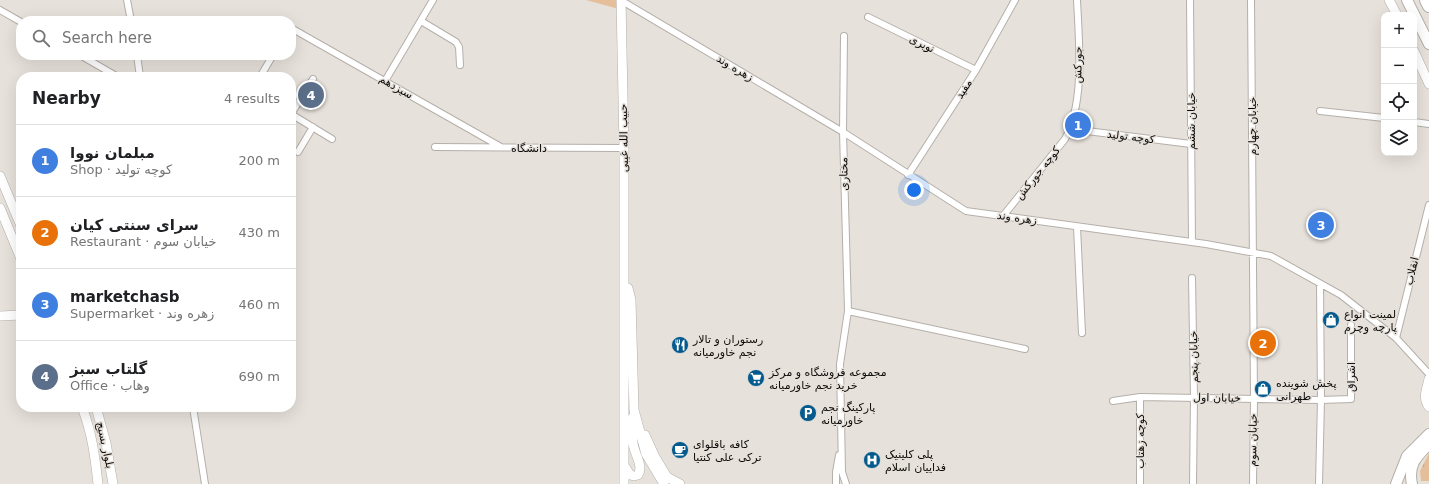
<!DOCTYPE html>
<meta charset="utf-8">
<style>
:root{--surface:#fff;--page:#f2f2f2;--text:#202124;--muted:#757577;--line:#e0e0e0;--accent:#055b8d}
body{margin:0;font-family:"DejaVu Sans",Vazirmatn,sans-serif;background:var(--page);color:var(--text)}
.controls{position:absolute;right:12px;top:12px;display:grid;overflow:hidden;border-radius:8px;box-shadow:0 4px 16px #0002}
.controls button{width:36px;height:36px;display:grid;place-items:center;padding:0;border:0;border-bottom:1px solid var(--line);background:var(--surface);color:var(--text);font:20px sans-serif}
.you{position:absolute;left:914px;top:190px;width:14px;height:14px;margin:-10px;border:3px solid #fff;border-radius:50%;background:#1a73e8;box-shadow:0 0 0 6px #1a73e833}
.badge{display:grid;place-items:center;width:26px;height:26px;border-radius:50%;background:var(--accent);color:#fff;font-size:13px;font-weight:700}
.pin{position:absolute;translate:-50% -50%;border:2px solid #fff;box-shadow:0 1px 4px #0006}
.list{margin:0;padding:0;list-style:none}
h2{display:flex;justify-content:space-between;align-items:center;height:52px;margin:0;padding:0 16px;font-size:17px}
h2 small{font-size:13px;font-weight:400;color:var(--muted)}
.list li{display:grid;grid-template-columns:26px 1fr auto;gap:12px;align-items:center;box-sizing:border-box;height:72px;padding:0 16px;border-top:1px solid var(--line)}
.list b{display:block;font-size:15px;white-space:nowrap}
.list p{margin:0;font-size:13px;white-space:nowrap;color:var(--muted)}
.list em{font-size:13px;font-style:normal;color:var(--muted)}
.icon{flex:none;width:22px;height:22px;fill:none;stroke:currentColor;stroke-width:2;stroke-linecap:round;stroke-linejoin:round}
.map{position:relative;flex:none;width:1429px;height:484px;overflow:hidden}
.search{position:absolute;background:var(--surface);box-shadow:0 4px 16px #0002;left:16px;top:16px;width:280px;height:44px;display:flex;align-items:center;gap:10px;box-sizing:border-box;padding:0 14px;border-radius:16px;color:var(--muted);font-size:15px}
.panel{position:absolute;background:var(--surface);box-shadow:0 4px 16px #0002;left:16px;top:72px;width:280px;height:340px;border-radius:16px}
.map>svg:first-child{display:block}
</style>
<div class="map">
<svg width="1429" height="484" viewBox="0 0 1429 484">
<defs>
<pattern id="grass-tufts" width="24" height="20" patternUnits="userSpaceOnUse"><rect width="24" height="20" fill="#e5be9a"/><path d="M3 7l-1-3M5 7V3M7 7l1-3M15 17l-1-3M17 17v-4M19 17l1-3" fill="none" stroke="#c3a283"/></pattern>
</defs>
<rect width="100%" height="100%" fill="#e7e1db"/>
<path fill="url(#grass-tufts)" d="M1429,453V481H1421L1420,471Z"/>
<path fill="#e5be9a" d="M586,0H618L619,9Z"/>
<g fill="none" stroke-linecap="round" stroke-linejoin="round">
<g stroke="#b5afaa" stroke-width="8">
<path id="street" d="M127,0L131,21
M1190,0L1192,242
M1251,0L1254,399L1253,484
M622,1L843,132L966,211L1206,244L1271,256L1341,295L1396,338L1429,374
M0,10L21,22
M868,17L976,70
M421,21L456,42L459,47L460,65
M291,28L501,147
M844,36L843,132L848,311L840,364L842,472L846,484
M80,55L118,77
M137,55L140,77
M260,77L273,55
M313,79L291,114L332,139
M385,81L433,0
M1320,111L1384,118
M1414,122L1429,124
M1071,129L1191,144
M435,147L624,148
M298,152L313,127
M908,175L976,70L1015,0
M1003,216L1065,139C1085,103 1079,41 1077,0
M1077,227L1082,333
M1192,278L1194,397L1193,484
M848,311L1025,349
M1396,338L1429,205
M1113,401L1140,397L1321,400L1351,399V325
M193,407L205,484
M836,484V472L839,455
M1140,484V397
M1319,484L1321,400L1320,284"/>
</g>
<g stroke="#b5afaa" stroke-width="10">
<path id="secondary" d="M621,0L624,148V484
M1389,0L1397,15
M1414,51L1429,84
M0,176L21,226
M0,208L21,259
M628,288L631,300L634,410L646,454L664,484
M0,316L21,315
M1429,379C1427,389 1422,398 1429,407
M82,407C92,433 95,456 98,484
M96,407L106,443L113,484
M645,435L655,457L667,477L680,484
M625,467L630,475L634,476L638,475C644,465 634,454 633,443C632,435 632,426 633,417"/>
</g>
<g stroke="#b5afaa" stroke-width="12">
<path id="primary" d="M1407,0L1429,44
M1396,484L1407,456L1429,434
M1412,484C1408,465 1416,457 1429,444"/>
</g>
<g stroke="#b5afaa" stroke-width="14">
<path id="highway" d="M1426,0L1429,6"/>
</g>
<use href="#street" stroke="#fff" stroke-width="6"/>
<use href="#secondary" stroke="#fff" stroke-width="9"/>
<use href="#primary" stroke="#fff" stroke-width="10"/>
<use href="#highway" stroke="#fff" stroke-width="12"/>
</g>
<defs>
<g id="shop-disc" transform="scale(0.9)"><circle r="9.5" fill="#055b8d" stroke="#e7e1db"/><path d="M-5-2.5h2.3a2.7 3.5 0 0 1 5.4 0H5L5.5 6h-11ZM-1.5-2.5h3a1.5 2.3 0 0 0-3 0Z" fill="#fff"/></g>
<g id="restaurant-disc" transform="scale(0.9)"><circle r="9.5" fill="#055b8d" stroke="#e7e1db"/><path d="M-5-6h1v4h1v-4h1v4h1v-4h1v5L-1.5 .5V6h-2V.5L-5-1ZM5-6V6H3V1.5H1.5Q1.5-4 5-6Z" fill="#fff"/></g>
<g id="supermarket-disc" transform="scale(0.9)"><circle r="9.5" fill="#055b8d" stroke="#e7e1db"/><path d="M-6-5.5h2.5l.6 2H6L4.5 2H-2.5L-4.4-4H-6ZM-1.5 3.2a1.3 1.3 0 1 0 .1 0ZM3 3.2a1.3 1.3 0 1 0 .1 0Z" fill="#fff"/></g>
<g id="parking-disc" transform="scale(0.9)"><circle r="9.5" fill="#055b8d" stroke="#e7e1db"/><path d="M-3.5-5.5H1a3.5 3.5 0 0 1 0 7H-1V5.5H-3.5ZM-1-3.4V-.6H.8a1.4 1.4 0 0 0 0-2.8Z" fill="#fff"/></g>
<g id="cafe-disc" transform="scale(0.9)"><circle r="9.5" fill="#055b8d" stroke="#e7e1db"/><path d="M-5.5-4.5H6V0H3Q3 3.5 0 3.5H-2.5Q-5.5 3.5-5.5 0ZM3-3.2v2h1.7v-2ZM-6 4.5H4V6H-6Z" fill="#fff"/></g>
<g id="hospital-disc" transform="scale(0.9)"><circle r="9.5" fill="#055b8d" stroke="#e7e1db"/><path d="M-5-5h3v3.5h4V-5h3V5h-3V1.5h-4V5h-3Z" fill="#fff"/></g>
</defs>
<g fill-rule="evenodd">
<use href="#shop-disc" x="1331" y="320"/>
<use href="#restaurant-disc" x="680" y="345"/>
<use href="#supermarket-disc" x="756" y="378"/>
<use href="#shop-disc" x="1263" y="389"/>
<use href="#parking-disc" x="808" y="413"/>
<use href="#cafe-disc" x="680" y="450"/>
<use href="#hospital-disc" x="872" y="460"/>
</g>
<g text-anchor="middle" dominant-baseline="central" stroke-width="3" stroke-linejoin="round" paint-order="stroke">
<g font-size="11" fill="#0d0b09" stroke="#e7e1db">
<text transform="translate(922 44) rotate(26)">نوبری</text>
<text transform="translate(1078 65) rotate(-89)">جورکش</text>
<text transform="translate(735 68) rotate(31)">زهره وند</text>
<text transform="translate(396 87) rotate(30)">سیزدهم</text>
<text transform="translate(964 89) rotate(-57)">مفید</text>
<text transform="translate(1191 121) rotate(-90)">خیابان ششم</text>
<text transform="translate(1252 126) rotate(-90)">خیابان چهارم</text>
<text transform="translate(1131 137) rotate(7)">کوچه تولید</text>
<text transform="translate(624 138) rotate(-91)">حبیب الله غیبی</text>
<text x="529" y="148">دانشگاه</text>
<text transform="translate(1038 173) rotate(-51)">کوچه جورکش</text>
<text transform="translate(844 174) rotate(-91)">مختاری</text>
<text transform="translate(1017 218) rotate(8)">زهره وند</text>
<text transform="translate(1412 271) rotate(-76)">انقلاب</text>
<text transform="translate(1194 357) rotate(-91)">خیابان پنجم</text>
<text transform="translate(1351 377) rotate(-90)">اشراق</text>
<text transform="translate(1217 398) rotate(1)">خیابان اول</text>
<text transform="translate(1253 440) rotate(-89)">خیابان سوم</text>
<text transform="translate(1140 441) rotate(-90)">کوچه زهتاب</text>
<text transform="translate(105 445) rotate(78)">بلوار بسیج</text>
</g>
<g font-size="11" fill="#0d0b09" stroke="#e7e1db" text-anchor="start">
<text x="1344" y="314">لمینت انواع<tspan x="1344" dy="13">پارچه وچرم</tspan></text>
<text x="693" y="339">رستوران و تالار<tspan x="693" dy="13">نجم خاورمیانه</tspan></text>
<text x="769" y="372">مجموعه فروشگاه و مرکز<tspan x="769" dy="13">خرید نجم خاورمیانه</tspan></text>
<text x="1276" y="383">پخش شوینده<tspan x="1276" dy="13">طهرانی</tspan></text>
<text x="821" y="407">پارکینگ نجم<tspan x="821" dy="13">خاورمیانه</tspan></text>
<text x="693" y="444">کافه باقلوای<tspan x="693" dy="13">ترکی علی کنتیا</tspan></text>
<text x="885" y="454">پلی کلینیک<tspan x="885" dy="13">فداییان اسلام</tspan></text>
</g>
</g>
</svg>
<div class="controls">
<button>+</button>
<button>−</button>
<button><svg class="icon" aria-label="locate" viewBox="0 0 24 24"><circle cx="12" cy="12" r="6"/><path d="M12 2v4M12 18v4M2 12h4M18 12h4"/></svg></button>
<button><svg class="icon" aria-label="layers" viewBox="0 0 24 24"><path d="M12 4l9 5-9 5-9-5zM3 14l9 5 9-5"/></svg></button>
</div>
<div class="you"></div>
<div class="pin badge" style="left:1078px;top:125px;background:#3f7fe0">1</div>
<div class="pin badge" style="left:1263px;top:343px;background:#e8710a">2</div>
<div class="pin badge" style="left:1321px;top:225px;background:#3f7fe0">3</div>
<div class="pin badge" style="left:311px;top:95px;background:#5c6f8a">4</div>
<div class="search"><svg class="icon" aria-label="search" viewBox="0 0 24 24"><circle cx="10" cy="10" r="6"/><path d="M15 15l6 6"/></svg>Search here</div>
<section class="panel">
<h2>Nearby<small>4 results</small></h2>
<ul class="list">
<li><span class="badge" style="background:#3f7fe0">1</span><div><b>مبلمان نووا</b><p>Shop · کوچه تولید</p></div><em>200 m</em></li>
<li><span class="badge" style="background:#e8710a">2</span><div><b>سرای سنتی کیان</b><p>Restaurant · خیابان سوم</p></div><em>430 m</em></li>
<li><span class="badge" style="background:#3f7fe0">3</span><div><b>marketchasb</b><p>Supermarket · زهره وند</p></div><em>460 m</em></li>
<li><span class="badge" style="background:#5c6f8a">4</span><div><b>گلتاب سبز</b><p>Office · وهاب</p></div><em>690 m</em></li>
</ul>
</section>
</div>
